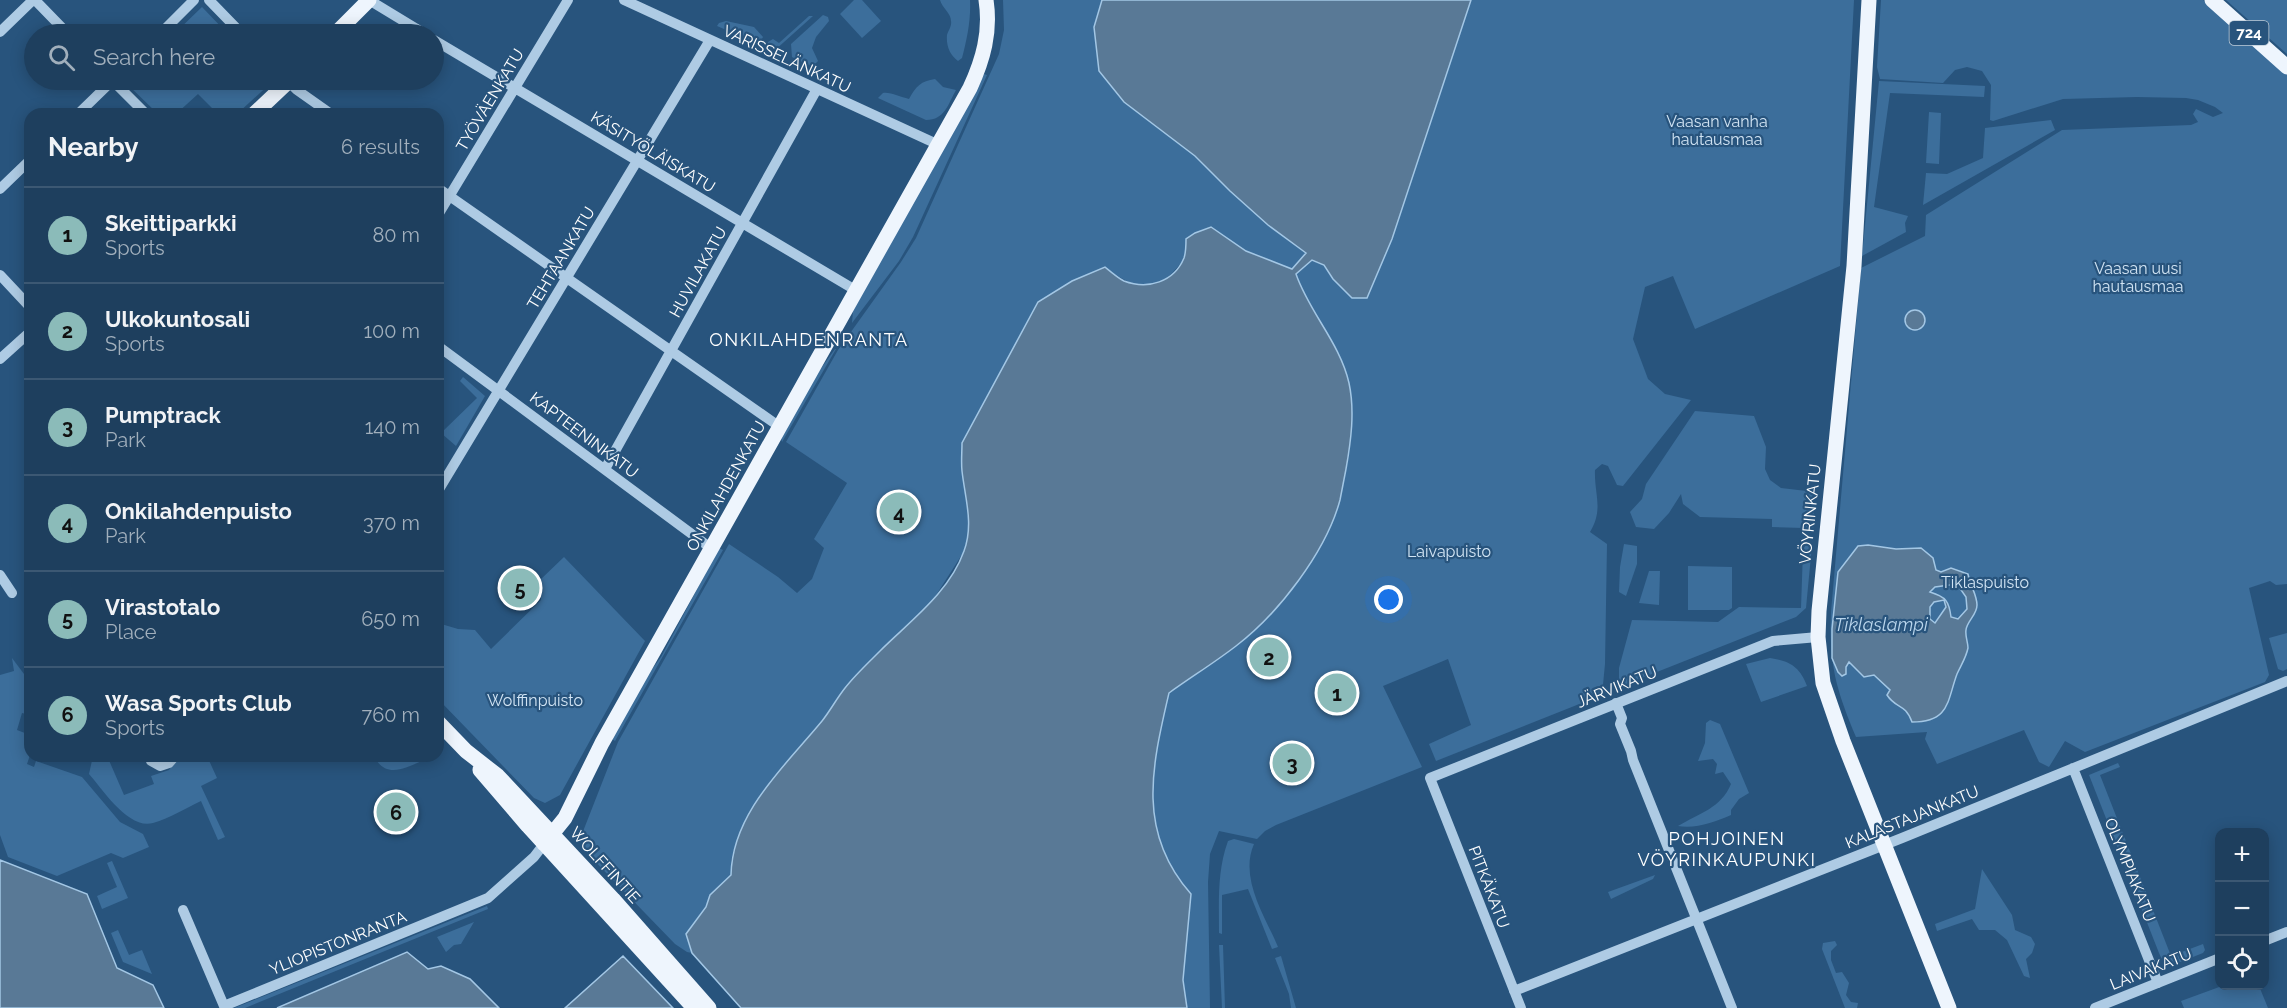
<!DOCTYPE html>
<meta charset="utf-8">
<style>
:root{--surface:#1e3f5e;--page:#264664;--text:#f1f3f6;--muted:#a1afbc;--line:#3c5873;--accent:#8bbbb9}
body{margin:0;font-family:Raleway,sans-serif;background:var(--page);color:var(--text)}
.controls{position:absolute;right:18px;bottom:18px;display:grid;overflow:hidden;border-radius:12px;box-shadow:0 3px 15px #0003}
.controls button{width:54px;height:54px;display:grid;place-items:center;padding:0;border:0;border-bottom:2px solid var(--line);background:var(--surface);color:var(--text);font:30px sans-serif}
.you{position:absolute;left:1389px;top:600px;width:21px;height:21px;margin:-15px;border:4px solid #fff;border-radius:50%;background:#1a73e8;box-shadow:0 0 0 9px #1a73e833}
.badge{display:grid;place-items:center;width:39px;height:39px;border-radius:50%;background:var(--accent);color:#111;font-size:20px;font-weight:700}
.pin{position:absolute;translate:-50% -50%;border:3px solid #fff;box-shadow:0 2px 6px #0006}
.list{margin:0;padding:0;list-style:none}
h2{display:flex;justify-content:space-between;align-items:center;height:78px;margin:0;padding:0 24px;font-size:26px}
h2 small{font-size:20px;font-weight:400;color:var(--muted)}
.list li{display:grid;grid-template-columns:39px 1fr auto;gap:18px;align-items:center;box-sizing:border-box;height:96px;padding:0 24px;border-top:2px solid var(--line)}
.list b{display:block;font-size:22px;white-space:nowrap}
.list p{margin:0;font-size:20px;white-space:nowrap;color:var(--muted)}
.list em{font-size:20px;font-style:normal;color:var(--muted)}
.icon{flex:none;width:33px;height:33px;fill:none;stroke:currentColor;stroke-width:2;stroke-linecap:round;stroke-linejoin:round}
.map{position:relative;flex:none;width:2287px;height:1008px;overflow:hidden}
.search{position:absolute;background:var(--surface);box-shadow:0 3px 15px #0003;left:24px;top:24px;width:420px;height:66px;display:flex;align-items:center;gap:15px;box-sizing:border-box;padding:0 21px;border-radius:33px;color:var(--muted);font-size:22px}
.panel{position:absolute;background:var(--surface);box-shadow:0 3px 15px #0003;left:24px;top:108px;width:420px;height:654px;border-radius:18px}
.map>svg:first-child{display:block}
</style>
<div class="map">
<svg width="2287" height="1008" viewBox="0 0 2287 1008">
<rect width="100%" height="100%" fill="#28547d"/>
<path fill="#3c6e9b" d="M854,0H862L881,21L862,38L840,14Z
M940,0H970C971,20 967,39 962,58L958,61C950,55 946,46 947,35C948,31 952,26 951,21C951,13 942,8 940,0Z
M1003,0H1102L1094,27L1099,71L1124,102L1195,156L1230,191L1268,225L1307,252L1292,269L1246,251L1210,228C1201,238 1170,279 1161,283C1140,291 1120,279 1105,267L1038,302L989,397L962,469L970,532L963,553L931,603L899,632L846,687L823,719L771,780L755,804L737,840L731,860V875L710,894L706,907L686,934L692,953L687,952L675,944L584,850L581,840L582,834L618,742L729,544L778,577L797,593L812,579L824,548L814,539L847,483L786,442L838,350L901,262L916,238L999,54L1004,30Z
M1471,0H1854L1840,266L1695,329L1673,276L1645,287L1633,339L1648,379L1665,394L1691,400L1623,486L1617,485L1608,466L1602,464L1595,470C1594,494 1604,509 1590,532L1607,544L1605,664L1602,695L1436,761L1429,744L1471,725L1448,659L1383,686L1422,767L1276,825L1265,831L1257,839L1219,831L1210,854L1208,882L1210,1008H1187L1183,980L1191,894C1136,832 1152,766 1169,693C1191,677 1215,663 1236,646C1307,591 1353,502 1352,412C1352,398 1341,364 1336,350C1333,339 1323,329 1317,319C1308,304 1302,290 1296,273L1311,260L1324,265L1333,279L1392,239Z
M1881,0H2203L2287,73V584L2276,585L2270,581L2249,588L2269,675L2265,682L2085,752L2065,741L2049,767L2039,762L2024,730L1937,764L1925,739L1927,732L1856,737C1836,689 1829,665 1831,612L1861,268L1925,236L1926,215L2062,130L2191,125L2198,122L2193,114L2196,109L2213,117L2223,113L2215,107L2198,100L2186,98L2137,97L2063,99L1993,121L1990,120L1991,85L1982,71L1967,67L1955,70L1943,83L1880,79L1877,67Z
M2226,0H2287V54Z
M202,7L228,34H174Z
M823,15L828,17L829,21L816,37L812,48L818,61L812,67L792,57L791,44Z
M809,16H813L774,51L765,48L768,42L773,39L779,43Z
M726,21L754,27L763,37L759,44L717,26L719,23Z
M984,74L987,75L913,237L899,261L852,323L853,311Z
M935,79L943,87L956,90C948,104 945,120 926,120L878,98L883,93C891,92 900,97 909,99C916,86 921,81 935,79Z
M129,80H271L273,81L237,114H218L198,94L176,114H158L126,83Z
M1879,81L1985,86L1984,97L1890,93L1874,207L1908,216L1905,223L1906,232L1862,256Z
M1929,112L1941,113L1939,164L1926,163Z
M2051,120L2055,130L1923,205L1926,173L1947,174L1983,158L1985,128Z
M835,349H836L782,442L781,437L817,374Z
M463,377L485,396L456,446L441,433L477,398L460,381Z
M1695,411L1754,416L1766,447L1765,469L1770,480L1781,488L1815,492L1813,531L1804,528L1772,527V519L1700,517L1683,504L1681,494L1669,513L1654,529L1636,527L1630,512L1642,499L1646,484Z
M1624,544L1637,546V564L1626,596L1619,592L1620,567Z
M1812,545L1806,608L1796,617L1619,687V668L1632,620L1718,622L1739,607L1801,608L1803,550L1805,546Z
M719,548L723,550L615,741L612,739L647,676L661,657Z
M564,557L645,641L560,795L545,803L534,798L438,699V623L458,629L475,630L491,649L541,600L540,580Z
M1688,566L1732,567V608L1729,610H1688Z
M1649,571H1660L1659,605L1639,603Z
M2287,633V669L2283,671L2278,669L2269,638Z
M12,658L30,682V715L22,713L17,730L30,735V755L27,764L34,767L36,761L82,777L120,822L143,834L149,847L123,858L111,853L57,876L8,857L0,835V675L14,671Z
M1770,658C1790,661 1800,667 1807,686L1761,702L1746,664Z
M1710,720L1720,724L1749,793L1739,799L1731,810V815C1715,822 1696,829 1678,826C1700,813 1721,808 1731,784L1723,772L1715,774L1717,764L1713,759L1698,761L1705,743L1706,723Z
M93,756H111L108,758L124,795L154,784L151,776L169,770L178,756H207L217,778L201,786L225,837L218,840L201,801C186,808 170,818 153,823C129,830 103,790 89,774Z
M374,756H433C412,764 387,783 374,756Z
M2118,763L2120,767L2100,775L2171,956L2203,944L2205,950L2203,953L2170,966L2164,964L2159,953L2089,775Z
M1234,839L1254,844C1239,878 1265,916 1278,947L1272,949L1248,889L1222,895V934L1219,933C1219,902 1217,871 1228,841Z
M112,861L128,898L102,909L97,896L117,887L107,863Z
M1982,869L2012,915L2015,930L2031,937L2035,944L2032,953L2026,959L2030,978L2024,976L2007,940L1995,930H1979L1972,919L1937,931L1935,924L1975,909Z
M1655,875L1653,879L1611,899L1608,892Z
M487,906L488,909L245,1008H234Z
M474,922L461,944L454,945L446,952L437,937Z
M118,930L129,955L142,950L152,974L123,962L111,933Z
M1835,941L1837,945L1831,951V960L1836,973L1842,972L1849,983L1846,995L1851,1002L1858,1003L1857,1008H1845L1822,949L1823,943Z
M1219,945H1223L1225,1008H1222Z
M1281,956L1296,1008H1291L1289,994L1275,958Z
M2222,986H2259L2268,1008H2184L2181,1001Z"/>
<path fill="#597996" stroke="#a3c7e5" stroke-width="1.5" fill-rule="evenodd" d="M1102,0H1471L1392,239L1367,298H1352L1333,279L1324,265L1312,260L1296,274C1309,312 1340,343 1349,383C1355,411 1351,441 1346,469C1344,479 1342,490 1340,500C1326,552 1278,614 1236,646C1214,663 1191,677 1169,693C1152,766 1136,832 1191,894L1183,980L1187,1008H741L692,953L686,934L706,907L710,895L731,875C732,813 785,766 822,721C830,711 837,698 845,688C855,675 868,663 880,651C910,621 949,593 964,551C974,524 965,498 962,471C961,462 962,452 962,443L1038,302L1072,281L1105,267C1111,272 1118,278 1124,281C1148,290 1174,282 1184,258C1186,252 1186,245 1186,239L1195,233L1211,227L1246,251L1292,269L1306,253L1268,225L1230,191L1195,156L1124,102L1099,71L1094,27Z
M1905 320a10 10 0 1 1 20 0a10 10 0 1 1-20 0Z
M1868,545L1896,549L1921,548L1933,558L1936,570L1941,572L1951,568L1968,574C1970,585 1977,595 1977,605C1977,615 1967,621 1966,630C1965,636 1968,642 1968,648C1966,658 1961,665 1957,674C1947,701 1950,722 1912,722C1905,703 1896,709 1887,695L1890,690L1874,675L1864,677L1849,662L1846,667V674L1842,676L1838,672L1832,658V629L1838,572L1858,546ZM1957,584L1966,597L1967,609L1958,619L1951,617C1949,601 1946,597 1930,592L1935,587ZM1944,600L1946,607L1935,623L1930,619V607L1934,602Z
M0,860L87,894L117,968L153,985L164,1008H0Z
M407,952L428,969L441,966L470,979L499,1008H277Z
M623,956L673,1008H565Z"/>
<g fill="none" stroke-linecap="round" stroke-linejoin="round">
<path stroke="#aecbe4" stroke-width="10" d="M35,0L68,34
M209,0L242,34
M369,0L425,34
M624,0L939,145
M0,32L33,0
M160,34L194,0
M434,40L857,291
M112,80L146,114
M287,80L297,90L331,114
M78,114L113,80
M438,188L780,427
M0,189L30,160
M438,215L568,0
M0,275L30,307
M438,346L712,549
M0,359L30,332
M605,469L817,89
M438,491L710,40
M0,575L12,593
M1616,703L1622,718L1620,724L1631,751L1633,760L1732,1008
M150,756L151,761L160,766L169,763L175,756
M2073,768L2158,983
M183,910L224,1006L488,898L534,857L544,844
M2264,941L2287,932
M1514,991L1902,838L2287,681
M1521,1008L1430,778L1773,641L1818,637
M2095,1008L2220,958"/>
<path stroke="#eef5fd" stroke-width="15" d="M1869,0L1854,266L1819,611L1818,637L1823,683L1843,741L1949,1008
M2212,0L2287,67
M335,34L369,0
M254,114L290,80
M438,722L466,751L498,776L613,899L709,1008
M480,770L528,826L694,1008
M544,844L565,818L602,743L970,88C983,60 991,32 986,0"/>
</g>
<g text-anchor="middle" dominant-baseline="central" stroke-width="4.5" stroke-linejoin="round" paint-order="stroke">
<rect fill="#28547d" stroke="#beccd8" stroke-width="1.5" x="2229.5" y="21" width="39" height="24" rx="4.5"/>
<g font-size="15" font-weight="bold" fill="#fff">
<text x="2249" y="33">724</text>
</g>
<g font-size="16" fill="#fff" stroke="#28547d">
<text transform="translate(787 59) rotate(25)">VARISSELÄNKATU</text>
<text transform="translate(490 100) rotate(-59)">TYÖVÄENKATU</text>
<text transform="translate(653 152) rotate(31)">KÄSITYÖLÄISKATU</text>
<text transform="translate(561 258) rotate(-59)">TEHTAANKATU</text>
<text transform="translate(698 272) rotate(-61)">HUVILAKATU</text>
<text transform="translate(584 435) rotate(37)">KAPTEENINKATU</text>
<text transform="translate(726 486) rotate(-61)">ONKILAHDENKATU</text>
<text transform="translate(1810 514) rotate(-84)">VÖYRINKATU</text>
<text transform="translate(1617 687) rotate(-22)">JÄRVIKATU</text>
<text transform="translate(1912 817) rotate(-22)">KALASTAJANKATU</text>
<text transform="translate(605 865) rotate(48)">WOLFFINTIE</text>
<text transform="translate(2130 870) rotate(68)">OLYMPIAKATU</text>
<text transform="translate(1489 887) rotate(69)">PITKÄKATU</text>
<text transform="translate(338 943) rotate(-22)">YLIOPISTONRANTA</text>
<text transform="translate(2151 969) rotate(-22)">LAIVAKATU</text>
</g>
<g font-size="16" fill="#d1e4f4" stroke="#28547d">
<text x="1717" y="121">Vaasan vanha<tspan x="1717" dy="18">hautausmaa</tspan></text>
<text x="2138" y="268">Vaasan uusi<tspan x="2138" dy="18">hautausmaa</tspan></text>
<text x="1449" y="551">Laivapuisto</text>
<text x="1985" y="582">Tiklaspuisto</text>
<text x="535" y="700">Wolffinpuisto</text>
</g>
<g font-size="18" letter-spacing="1.5" fill="#fff" stroke="#28547d">
<text x="809" y="339">ONKILAHDENRANTA</text>
<text x="1727" y="838">POHJOINEN<tspan x="1727" dy="21">VÖYRINKAUPUNKI</tspan></text>
</g>
<g font-size="18" font-style="italic" fill="#b9d5ec" stroke="#28547d">
<text x="1881" y="624">Tiklaslampi</text>
</g>
</g>
</svg>
<div class="controls">
<button>+</button>
<button>−</button>
<button><svg class="icon" aria-label="locate" viewBox="0 0 24 24"><circle cx="12" cy="12" r="6"/><path d="M12 2v4M12 18v4M2 12h4M18 12h4"/></svg></button>
</div>
<div class="you"></div>
<div class="pin badge" style="left:1337px;top:693px">1</div>
<div class="pin badge" style="left:1269px;top:657px">2</div>
<div class="pin badge" style="left:1292px;top:763px">3</div>
<div class="pin badge" style="left:899px;top:512px">4</div>
<div class="pin badge" style="left:520px;top:588px">5</div>
<div class="pin badge" style="left:396px;top:812px">6</div>
<div class="search"><svg class="icon" aria-label="search" viewBox="0 0 24 24"><circle cx="10" cy="10" r="6"/><path d="M15 15l6 6"/></svg>Search here</div>
<section class="panel">
<h2>Nearby<small>6 results</small></h2>
<ul class="list">
<li><span class="badge">1</span><div><b>Skeittiparkki</b><p>Sports</p></div><em>80 m</em></li>
<li><span class="badge">2</span><div><b>Ulkokuntosali</b><p>Sports</p></div><em>100 m</em></li>
<li><span class="badge">3</span><div><b>Pumptrack</b><p>Park</p></div><em>140 m</em></li>
<li><span class="badge">4</span><div><b>Onkilahdenpuisto</b><p>Park</p></div><em>370 m</em></li>
<li><span class="badge">5</span><div><b>Virastotalo</b><p>Place</p></div><em>650 m</em></li>
<li><span class="badge">6</span><div><b>Wasa Sports Club</b><p>Sports</p></div><em>760 m</em></li>
</ul>
</section>
</div>
